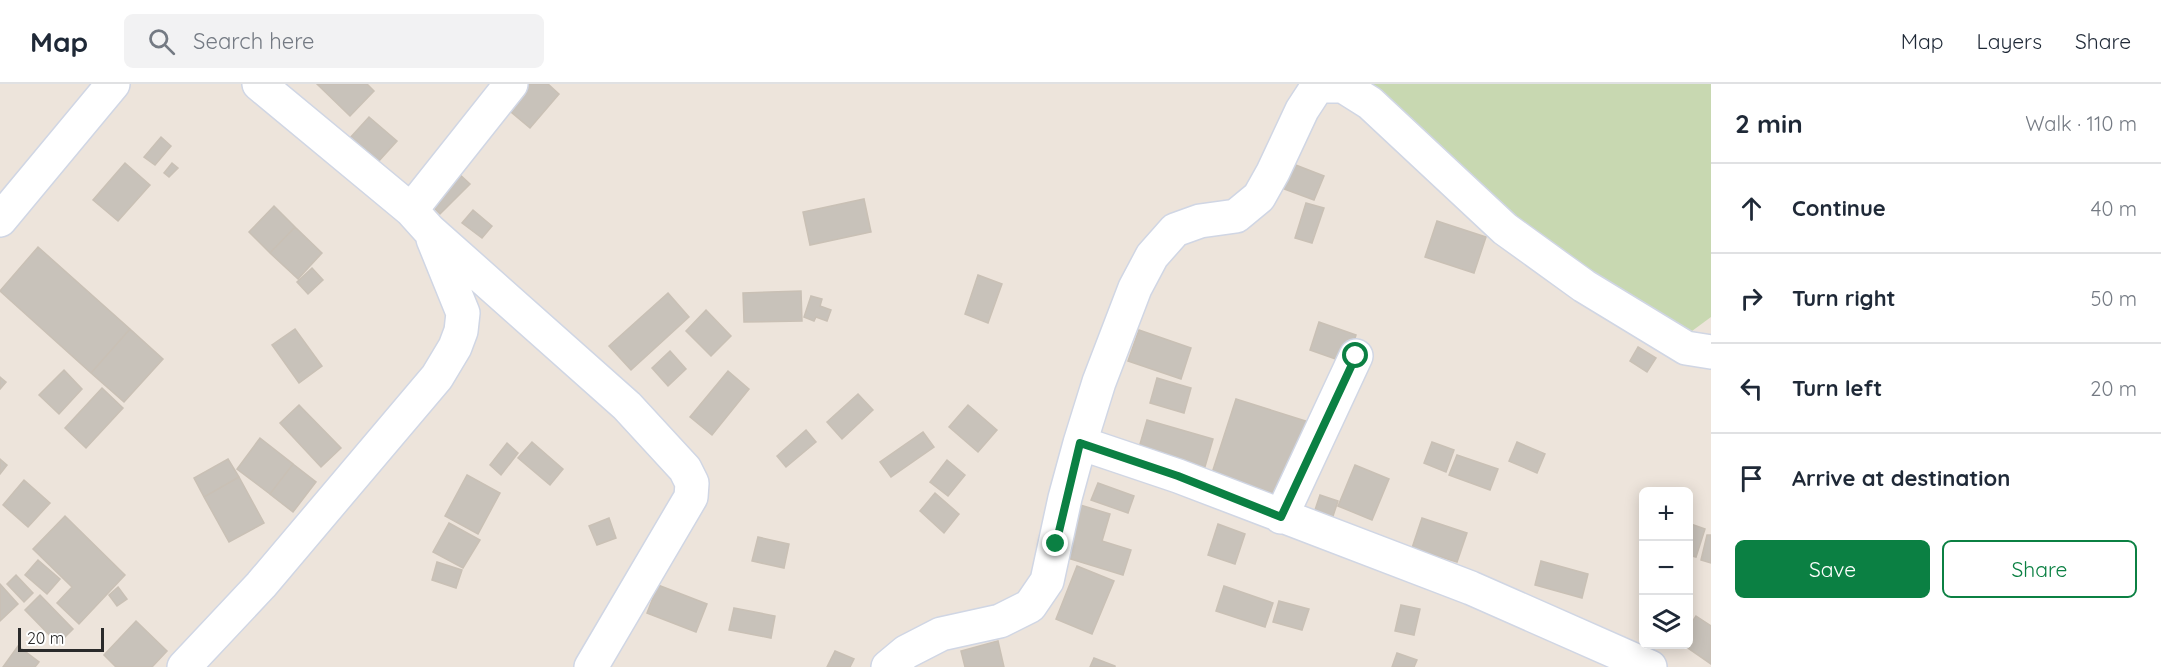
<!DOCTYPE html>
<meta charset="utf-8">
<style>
:root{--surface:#fff;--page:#f2f2f3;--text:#1f2937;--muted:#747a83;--line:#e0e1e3;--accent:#0b8043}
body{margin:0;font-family:Quicksand,sans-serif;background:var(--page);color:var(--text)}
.controls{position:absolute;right:18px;bottom:18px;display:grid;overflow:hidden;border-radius:9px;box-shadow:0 3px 15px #0003}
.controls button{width:54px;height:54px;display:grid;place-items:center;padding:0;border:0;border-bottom:2px solid var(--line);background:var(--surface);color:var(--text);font:30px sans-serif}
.scale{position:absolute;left:18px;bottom:15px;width:86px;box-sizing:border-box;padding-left:6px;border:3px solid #2a2a2a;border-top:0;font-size:16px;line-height:21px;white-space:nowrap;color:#2a2a2a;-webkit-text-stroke:4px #fff;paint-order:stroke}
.stop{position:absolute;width:18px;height:18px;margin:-14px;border:4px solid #0b8043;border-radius:50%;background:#fff}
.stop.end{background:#0b8043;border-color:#fff;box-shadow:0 2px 6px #0008}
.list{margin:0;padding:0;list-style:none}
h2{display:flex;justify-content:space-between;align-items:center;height:78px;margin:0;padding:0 24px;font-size:26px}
h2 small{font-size:20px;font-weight:400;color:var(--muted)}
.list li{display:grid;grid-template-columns:39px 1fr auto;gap:18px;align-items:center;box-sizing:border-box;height:90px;padding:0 24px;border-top:2px solid var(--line)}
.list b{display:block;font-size:22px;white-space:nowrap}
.list em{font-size:20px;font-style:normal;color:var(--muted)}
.actions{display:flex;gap:12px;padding:18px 24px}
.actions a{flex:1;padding:14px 0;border:2px solid var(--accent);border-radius:9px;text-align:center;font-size:21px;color:var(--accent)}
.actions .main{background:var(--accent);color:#fff}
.icon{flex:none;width:33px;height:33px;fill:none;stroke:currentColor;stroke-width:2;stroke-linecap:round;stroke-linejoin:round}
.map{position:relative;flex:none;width:1711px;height:583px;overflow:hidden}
header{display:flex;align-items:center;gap:36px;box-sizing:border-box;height:84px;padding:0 30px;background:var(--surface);border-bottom:2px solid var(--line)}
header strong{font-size:28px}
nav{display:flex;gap:33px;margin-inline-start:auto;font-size:21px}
.search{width:420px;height:54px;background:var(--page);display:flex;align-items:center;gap:15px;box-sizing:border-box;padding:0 21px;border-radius:9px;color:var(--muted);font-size:22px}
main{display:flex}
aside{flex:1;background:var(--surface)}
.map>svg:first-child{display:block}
</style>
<header>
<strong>Map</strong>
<div class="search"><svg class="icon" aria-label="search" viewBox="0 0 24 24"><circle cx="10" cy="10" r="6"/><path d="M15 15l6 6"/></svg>Search here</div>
<nav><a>Map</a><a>Layers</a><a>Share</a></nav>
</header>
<main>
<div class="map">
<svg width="1711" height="583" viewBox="0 0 1711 583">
<rect width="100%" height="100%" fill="#ede4db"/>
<path fill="#c8d8b1" d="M1359,0H1711V233L1692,247L1665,240L1511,135Z"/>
<path fill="#c8c2ba" stroke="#c9c0b5" stroke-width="1.5" d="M317,0H367L374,7L350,32Z
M525,0H548L559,10L530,44L505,23Z
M369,33L397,57L378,78L350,54Z
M161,53L171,62L155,81L144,73Z
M1288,78L1324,92L1314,116L1279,103Z
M125,79L150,101L118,137L93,116Z
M172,79L178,84L169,93L164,89Z
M457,88L470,100L440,130L428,118Z
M864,115L871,148L810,161L803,128Z
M1306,119L1324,124L1312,159L1295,154Z
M274,122L295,143L270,169L249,148Z
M473,126L492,142L482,154L462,139Z
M1437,137L1486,153L1474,189L1425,173Z
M295,143L322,169L298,195L270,169Z
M38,163L130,245L91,289L0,207Z
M312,184L323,196L308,210L297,198Z
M978,191L1002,200L988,239L965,230Z
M801,207L802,237L744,238L743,209Z
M668,209L689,233L631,286L609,262Z
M811,212L822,215L820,222L831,226L827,237L816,233L814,237L804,233Z
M706,226L731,252L711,272L686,247Z
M1319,238L1356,251L1347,279L1310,266Z
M130,245L163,275L124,318L91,289Z
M295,245L322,282L299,299L272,261Z
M1139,246L1191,264L1181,295L1128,277Z
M1638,263L1656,274L1647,288L1630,277Z
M670,267L686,285L668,302L652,284Z
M64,286L82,305L59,330L39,311Z
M728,287L749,305L712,351L690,333Z
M0,293L6,298L0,305Z
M1157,294L1191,304L1184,329L1150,319Z
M102,304L123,324L86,364L65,344Z
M858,310L873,326L842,355L827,338Z
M1236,315L1312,339L1288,414L1212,389Z
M299,321L341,364L321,383L280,339Z
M968,321L997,346L978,368L949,343Z
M1147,336L1213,355L1204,386L1138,367Z
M806,346L816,358L786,383L777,372Z
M923,348L934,363L891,393L880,378Z
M260,354L293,380L270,410L237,385Z
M532,358L563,385L550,401L518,374Z
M1432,358L1454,366L1446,388L1424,379Z
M1517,358L1545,370L1537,389L1509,377Z
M507,359L518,369L501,391L490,381Z
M1457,371L1498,385L1490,406L1449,391Z
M0,375L7,381L0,390Z
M228,375L239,393L204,413L194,394Z
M947,376L965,391L948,412L930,398Z
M293,380L316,398L293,428L270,410Z
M1355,381L1389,395L1372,436L1338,422Z
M467,391L500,409L478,450L445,432Z
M239,393L264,439L229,458L204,413Z
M24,396L50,419L28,443L3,421Z
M1098,399L1134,412L1128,429L1091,416Z
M935,409L959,430L944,449L920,427Z
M1320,411L1338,417L1330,441L1312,435Z
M1077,420L1110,430L1102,457L1131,466L1123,491L1061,472Z
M65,432L125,491L79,540L57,519L72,503L33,465Z
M609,434L616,454L597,461L589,442Z
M1422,434L1467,449L1457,478L1412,464Z
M449,439L480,456L463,484L433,468Z
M1688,439L1705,445L1696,473L1688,471Z
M1218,440L1245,450L1235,480L1208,471Z
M1707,451H1711V479L1701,476Z
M758,453L789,460L784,484L752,477Z
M38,476L60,495L47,510L25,491Z
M1541,477L1588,490L1582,514L1535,501Z
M437,478L462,486L456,504L432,496Z
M1077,482L1114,497L1092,550L1056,535Z
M16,491L33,509L24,518L7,500Z
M0,500L18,520L0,537Z
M658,501L707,520L696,548L647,529Z
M1224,502L1273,519L1265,543L1216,527Z
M118,503L127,515L117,522L109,511Z
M40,511L73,545L58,560L25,526Z
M1279,517L1309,525L1302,546L1273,538Z
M1401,521L1420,525L1414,551L1395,547Z
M734,524L775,532L771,554L729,546Z
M1696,532L1711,542V580L1682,560H1688V544Z
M136,537L167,567L152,583H116L104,571Z
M998,557L1004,583H965L961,567Z
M18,562L39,578L35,583H3Z
M835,567L854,575L850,583H827Z
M1397,569L1417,576L1414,583H1392Z
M1094,574L1115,582V583H1090Z"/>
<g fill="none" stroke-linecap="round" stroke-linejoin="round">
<g stroke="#d0d6e4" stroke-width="36">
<path id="minor" d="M259,0L411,126L429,146L627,322L685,385L692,399L691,413L591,583
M1319,2H1343L1370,19L1505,145L1584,202L1686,264L1711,268
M411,126L511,0
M0,136L113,0
M1080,359L1178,392L1471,504L1650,583
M1281,433L1356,272
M184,583L261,501L437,293L455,263L461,247L463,229L433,155
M888,583L906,568L941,550L1000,537L1030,522L1047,497L1065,414L1080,359L1099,298L1135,204L1152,172L1175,146L1200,137L1236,132L1259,113L1273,88L1302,26L1319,0"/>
</g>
<use href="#minor" stroke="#fff" stroke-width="33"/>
</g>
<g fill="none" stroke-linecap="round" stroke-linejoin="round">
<path stroke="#0b8043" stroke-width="8" d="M1056,460L1080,359L1178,392L1281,433L1356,272"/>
</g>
</svg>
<div class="controls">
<button>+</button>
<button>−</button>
<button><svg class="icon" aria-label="layers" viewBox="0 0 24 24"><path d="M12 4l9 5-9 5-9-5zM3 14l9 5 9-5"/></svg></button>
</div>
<div class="scale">20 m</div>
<div class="stop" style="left:1356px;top:272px"></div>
<div class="stop end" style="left:1056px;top:460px"></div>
</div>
<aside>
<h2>2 min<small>Walk · 110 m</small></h2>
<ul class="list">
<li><svg class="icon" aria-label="ahead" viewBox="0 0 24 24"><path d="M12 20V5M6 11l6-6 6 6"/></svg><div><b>Continue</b></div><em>40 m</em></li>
<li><svg class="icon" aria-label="right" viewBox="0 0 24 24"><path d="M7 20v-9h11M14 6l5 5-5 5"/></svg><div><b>Turn right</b></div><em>50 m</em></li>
<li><svg class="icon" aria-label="left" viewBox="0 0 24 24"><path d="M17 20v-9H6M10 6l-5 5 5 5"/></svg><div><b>Turn left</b></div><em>20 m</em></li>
<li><svg class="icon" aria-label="arrive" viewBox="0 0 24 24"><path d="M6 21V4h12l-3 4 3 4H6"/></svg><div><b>Arrive at destination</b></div></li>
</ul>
<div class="actions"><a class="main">Save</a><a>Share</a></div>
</aside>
</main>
